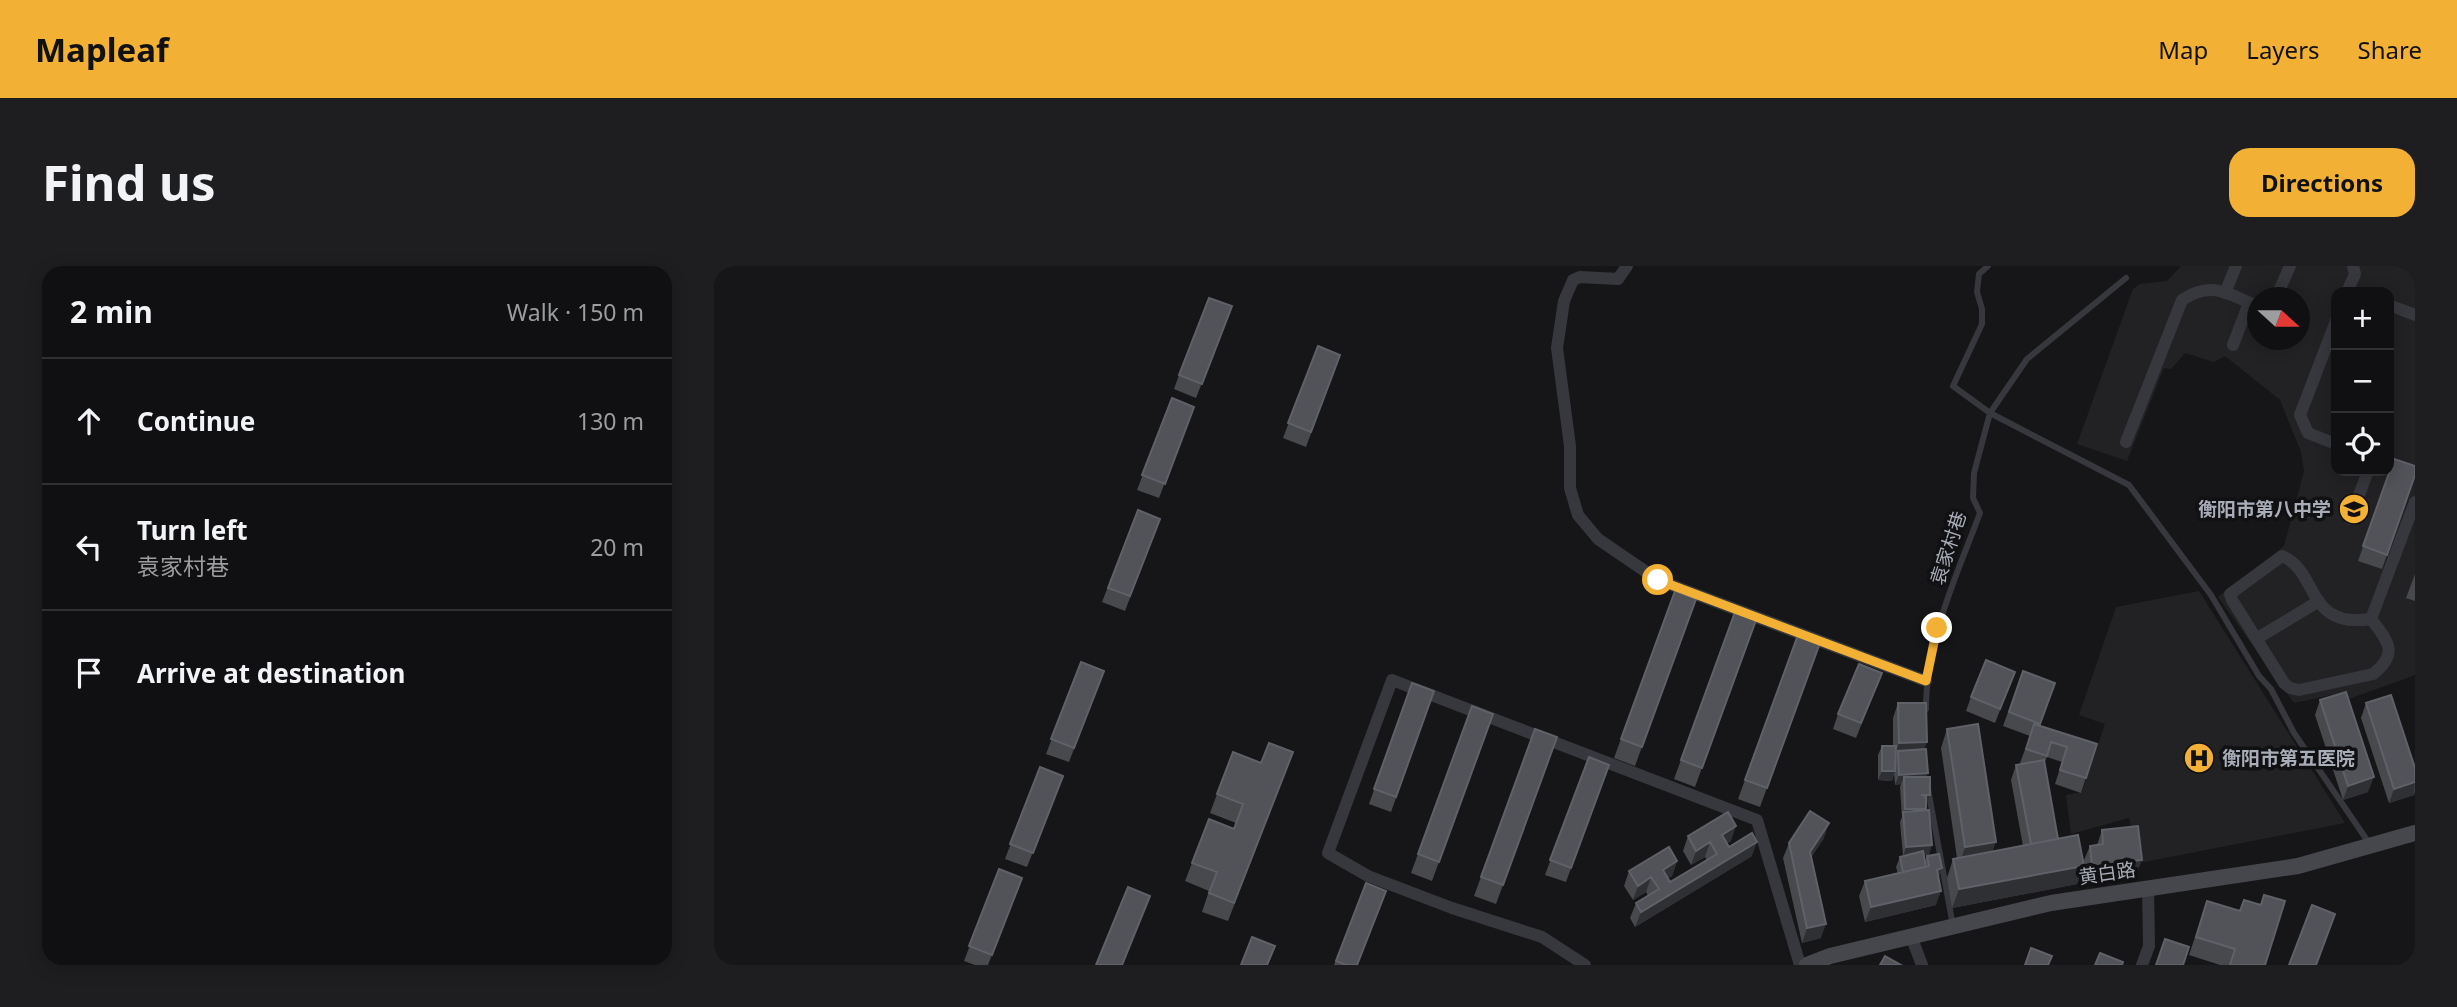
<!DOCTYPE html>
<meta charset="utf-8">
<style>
:root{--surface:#101012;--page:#1e1e20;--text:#f1f3f6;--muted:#9c9d9f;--line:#303032;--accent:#f2b134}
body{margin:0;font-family:"Noto Sans","Noto Sans SC",sans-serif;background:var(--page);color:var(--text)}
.controls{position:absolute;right:21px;top:21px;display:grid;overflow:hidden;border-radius:14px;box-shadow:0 4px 18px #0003}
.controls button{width:63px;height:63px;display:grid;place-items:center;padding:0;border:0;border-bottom:2px solid var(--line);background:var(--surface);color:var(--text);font:35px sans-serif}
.compass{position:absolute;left:1533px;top:21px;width:63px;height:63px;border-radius:50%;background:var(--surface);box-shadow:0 4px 18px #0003;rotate:111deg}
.stop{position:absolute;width:21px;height:21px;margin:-16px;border:5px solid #f2b134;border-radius:50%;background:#fff}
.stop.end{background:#f2b134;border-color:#fff;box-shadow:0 2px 7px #0008}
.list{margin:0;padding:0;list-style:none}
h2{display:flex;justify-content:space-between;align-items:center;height:91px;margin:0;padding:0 28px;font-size:30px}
h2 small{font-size:23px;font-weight:400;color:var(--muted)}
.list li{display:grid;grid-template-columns:46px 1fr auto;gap:21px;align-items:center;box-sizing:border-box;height:126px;padding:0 28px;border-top:2px solid var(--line)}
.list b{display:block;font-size:26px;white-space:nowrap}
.list p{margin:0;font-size:23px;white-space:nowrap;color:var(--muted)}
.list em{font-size:23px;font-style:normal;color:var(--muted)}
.icon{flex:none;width:38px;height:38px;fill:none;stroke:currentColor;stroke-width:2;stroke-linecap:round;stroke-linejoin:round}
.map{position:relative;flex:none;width:1701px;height:699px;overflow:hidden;border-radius:21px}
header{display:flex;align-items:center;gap:42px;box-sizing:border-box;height:98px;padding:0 35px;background:var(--accent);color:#111}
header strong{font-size:33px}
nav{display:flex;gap:38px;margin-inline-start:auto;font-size:24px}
.intro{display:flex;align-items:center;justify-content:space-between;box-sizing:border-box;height:168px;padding:0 42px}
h1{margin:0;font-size:49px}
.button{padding:18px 32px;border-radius:21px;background:var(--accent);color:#111;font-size:24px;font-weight:700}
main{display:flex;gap:42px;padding:0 42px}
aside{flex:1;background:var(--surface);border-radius:21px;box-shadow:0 4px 18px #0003}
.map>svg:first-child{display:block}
</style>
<header>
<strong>Mapleaf</strong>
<nav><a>Map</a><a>Layers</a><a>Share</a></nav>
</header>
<div class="intro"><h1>Find us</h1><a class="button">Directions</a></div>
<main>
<aside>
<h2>2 min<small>Walk · 150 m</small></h2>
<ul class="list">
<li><svg class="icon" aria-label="ahead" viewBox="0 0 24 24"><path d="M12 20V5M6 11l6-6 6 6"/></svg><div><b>Continue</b></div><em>130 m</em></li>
<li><svg class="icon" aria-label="left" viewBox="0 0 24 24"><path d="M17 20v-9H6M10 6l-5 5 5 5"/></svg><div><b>Turn left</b><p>袁家村巷</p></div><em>20 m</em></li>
<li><svg class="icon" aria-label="arrive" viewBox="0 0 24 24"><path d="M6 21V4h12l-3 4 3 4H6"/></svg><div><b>Arrive at destination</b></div></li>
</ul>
</aside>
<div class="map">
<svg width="1701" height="699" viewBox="0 0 1701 699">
<rect width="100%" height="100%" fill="#161618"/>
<path fill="#222225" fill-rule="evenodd" d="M1467,0H1701V409L1635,433L1631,426L1580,437L1504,331L1570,280L1590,205L1587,186L1566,134L1511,90L1500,96L1471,87L1457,103L1450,102L1413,195L1363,178L1419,23L1426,18L1453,15ZM1622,26H1675V205H1622ZM1544,32H1586V74H1544Z
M1485,325L1631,557L1425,597L1415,552L1357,568L1352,529L1368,526L1391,458L1365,449L1402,341Z"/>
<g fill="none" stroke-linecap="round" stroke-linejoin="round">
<path stroke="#37383d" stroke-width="6" d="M1274,0L1265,8L1263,26L1268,43V58L1239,120L1276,147L1415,219L1497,329L1545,410L1557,423L1580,467L1655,577
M1212,443C1212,374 1242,311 1266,247L1259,232L1260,207L1276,147L1313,93L1412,12
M1214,523L1239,660"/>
<path stroke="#37383d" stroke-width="12" d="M913,0L904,13L866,11L859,14L850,35L843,82L856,180V222L864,249L884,273L944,314L1212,415
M1633,26L1641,8L1639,0
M1511,27L1522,0
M1562,32L1576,0
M1675,39L1701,49
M1622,55L1586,149L1594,167L1622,178
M1519,79L1535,37
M1412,176L1468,34C1498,14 1513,28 1544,40
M1636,253L1654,205
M1568,290C1605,305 1591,363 1657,353C1673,374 1686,387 1659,408L1585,424L1576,422L1570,417L1518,334L1516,328Z
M1657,353L1701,236
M1542,373L1605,335
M1197,670L1208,699
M871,699L828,671L738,642L654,610L614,587L678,414L1043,554L1086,699
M1428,699L1435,680L1434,622"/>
<path stroke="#45474d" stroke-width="16" d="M1093,699L1116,690L1337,637L1584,600L1701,567"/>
</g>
<path fill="#47494d" d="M518,40L482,132L460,123L465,109Z
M604,80L626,89L592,181L569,172Z
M458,132L480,141L445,232L423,224Z
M1680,193L1701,209L1668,303L1644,295Z
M424,244L446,253L411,345L388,336Z
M1701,308V335L1692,332Z
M961,325L982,333L921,500L900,492Z
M1021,346L1042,354L981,521L960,513Z
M1085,366L1107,374L1046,541L1024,533Z
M367,396L390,405L355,496L332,488Z
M1309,405L1341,417L1326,460L1383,478L1367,527L1341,518L1348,496L1333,491L1330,498L1344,573L1370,600L1363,618L1238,642L1233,612L1239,593L1243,592L1227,482L1233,463L1278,586L1309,580L1297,514L1302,499L1309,498L1306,497L1316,470L1289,460Z
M1301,406L1281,457L1252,445L1257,431Z
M1168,407L1142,472L1119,463L1124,448Z
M698,417L720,425L677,546L655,538Z
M1606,434L1654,526L1629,534L1601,449Z
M1184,437L1210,483L1212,511L1216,529L1212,538L1215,589H1210L1211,595L1213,590L1225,612L1222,639L1151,656L1145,630L1151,615L1184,608L1182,601L1186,591L1189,590L1186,556L1188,551L1186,521L1187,518L1181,519L1180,507L1178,515L1164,514V489L1168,480H1179V452Z
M1652,437L1701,502V526L1700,529L1675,537L1647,452Z
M758,440L779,448L718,615L697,607Z
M821,463L843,471L782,638L760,630Z
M875,491L895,499L852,616L831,609Z
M547,497L572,505L514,655L488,646L495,625L471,615L478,597L520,563L522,557L496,547L503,528Z
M326,501L349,510L313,601L291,593Z
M1388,564L1422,609L1372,614L1370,594L1376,580L1383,579Z
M974,570L1017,575L1013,577L1015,581L1038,590L921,661L916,652L922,637L934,630L932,626L919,634L910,620L915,605L963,595L958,610L954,612L956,616L993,594L991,591L977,599L969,585Z
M1110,572L1097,591L1107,672L1088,677L1069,592L1075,577Z
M285,603L308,612L274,699H261L250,695Z
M652,617L644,699H620Z
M1550,629L1551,699H1506L1475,689L1493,635L1526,645L1546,639Z"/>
<path fill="#2f3033" d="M1213,476L1208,490L1184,485L1181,491H1180L1185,477Z
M1168,505H1181L1178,515L1164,514Z
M1214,507L1210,517L1190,511L1187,518L1181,519L1185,509Z
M1660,511L1654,526L1629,534L1634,520Z
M1701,516L1700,529L1675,537L1680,523Z
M1207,529H1216L1213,538L1203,539Z
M1191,543H1212L1208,553L1190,547Z
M1115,557L1110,572L1091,601L1096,586Z
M1022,560L1017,575L1003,583L1008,569Z
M996,576L991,591L977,599L982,585Z
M1043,576L1038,590L921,661L927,646Z
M1282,576L1275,595L1245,600L1251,581Z
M1218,579L1215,589L1189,591L1192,581Z
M1428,594L1422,609L1372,614L1378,600Z
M963,595L958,610L944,618L949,604Z
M1370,600L1363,618L1238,642L1245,623Z
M1228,602L1223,617V604Z
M937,611L932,626L919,634L924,620Z
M1227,625L1222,639L1151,656L1157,641Z
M1112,658L1107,672L1088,677L1093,662Z"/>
<path fill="#525359" stroke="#5f6168" stroke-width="2" d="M495,32L518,40L488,118L465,109Z
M604,80L626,89L597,166L574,157Z
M458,132L480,141L451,218L428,209Z
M1680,193L1701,200V209L1673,289L1649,280Z
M424,244L446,253L416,330L394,322Z
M961,325L982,333L928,481L907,473Z
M1021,346L1042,354L988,502L967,494Z
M1085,366L1107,374L1053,522L1031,514Z
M1272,394L1301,406L1286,443L1257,431Z
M367,396L390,405L360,482L337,473Z
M1145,398L1168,407L1147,457L1124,448Z
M1309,405L1341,417L1326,458L1295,446Z
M698,417L720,425L682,531L660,523Z
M1632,426L1660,511L1634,520L1606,434Z
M1677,429L1701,502V516L1680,523L1652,437Z
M1184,437H1212L1213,476L1185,477Z
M758,440L779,448L725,596L704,588Z
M1264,458L1282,576L1251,581L1233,463Z
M1320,458L1383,478L1372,512L1346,504L1353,481L1337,476L1333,490L1312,483Z
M821,463L843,471L789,619L767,611Z
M555,477L579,486L520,637L495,627L503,606L478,597L495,553L520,563L529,538L503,528L519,486L547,497Z
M1168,480H1182L1181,505H1168Z
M1212,483L1214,507L1185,509L1184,485Z
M875,491L895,499L857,602L836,594Z
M1330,494L1344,573L1317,578L1302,499Z
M326,501L349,510L319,587L296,578Z
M1190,511H1216V529H1207L1212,530V543H1191Z
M1215,544L1218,579L1192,581L1189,546Z
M1096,545L1115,557L1096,586L1112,658L1093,662L1075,577Z
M1014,546L1022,560L1008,569L1015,581L1038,567L1043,576L927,646L922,637L945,623L937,611L924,620L915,605L955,581L963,595L949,604L956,616L1003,588L996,576L982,585L974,570Z
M1424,560L1428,594L1378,600L1376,580L1389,578L1388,564Z
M1364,569L1370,600L1245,623L1239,593Z
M1209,585L1212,601L1189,606L1186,591Z
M1225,588L1228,602L1223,604L1227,625L1157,641L1151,615L1215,600L1213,590Z
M285,603L308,612L278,689L255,680Z
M652,617L672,625L643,699H632L622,695Z
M414,621L436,630L408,699H382Z
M1550,629L1571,635L1551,699H1516L1521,683L1482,671L1493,635L1526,645L1530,634L1547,639Z
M1598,639L1621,648L1602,699H1575Z
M538,671L561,680L553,699H527Z
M1451,673L1475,681L1469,699H1442Z
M1317,682L1338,690L1334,699H1311Z
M1386,687L1409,696L1408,699H1381Z
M1171,690L1187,699H1166Z"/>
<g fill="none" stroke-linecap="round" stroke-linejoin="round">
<path stroke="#f2b134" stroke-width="9" d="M944,314L1212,415L1223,362"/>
</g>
<defs>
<g id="school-disc" transform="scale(1.575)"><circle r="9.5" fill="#f2b134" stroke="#111113"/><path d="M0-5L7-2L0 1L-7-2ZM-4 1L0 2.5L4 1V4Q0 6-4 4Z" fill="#111"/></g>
<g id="hospital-disc" transform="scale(1.575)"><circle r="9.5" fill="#f2b134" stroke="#111113"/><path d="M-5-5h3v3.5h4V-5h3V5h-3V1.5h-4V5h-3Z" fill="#111"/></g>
</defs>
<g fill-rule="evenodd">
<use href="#school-disc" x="1640" y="243"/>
<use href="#hospital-disc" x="1485" y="492"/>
</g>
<g text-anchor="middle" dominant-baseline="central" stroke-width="7" stroke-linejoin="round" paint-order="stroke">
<g font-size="19" font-weight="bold" fill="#a8adb8" stroke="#111113" text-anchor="end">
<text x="1617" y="243">衡阳市第八中学</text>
<text x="1508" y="492" text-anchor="start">衡阳市第五医院</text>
</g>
<g font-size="19" fill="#a8adb8" stroke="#111113">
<text transform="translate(1234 282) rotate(-72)">袁家村巷</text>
<text transform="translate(1393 607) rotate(-8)">黄白路</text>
</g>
</g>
</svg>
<div class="controls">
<button>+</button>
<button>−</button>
<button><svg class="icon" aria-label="locate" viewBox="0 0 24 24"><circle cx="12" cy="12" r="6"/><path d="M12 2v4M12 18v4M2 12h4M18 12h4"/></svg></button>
</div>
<svg class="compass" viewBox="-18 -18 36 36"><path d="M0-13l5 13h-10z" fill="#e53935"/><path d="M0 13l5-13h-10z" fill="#9c9d9f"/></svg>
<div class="stop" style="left:944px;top:314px"></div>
<div class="stop end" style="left:1223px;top:362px"></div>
</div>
</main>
